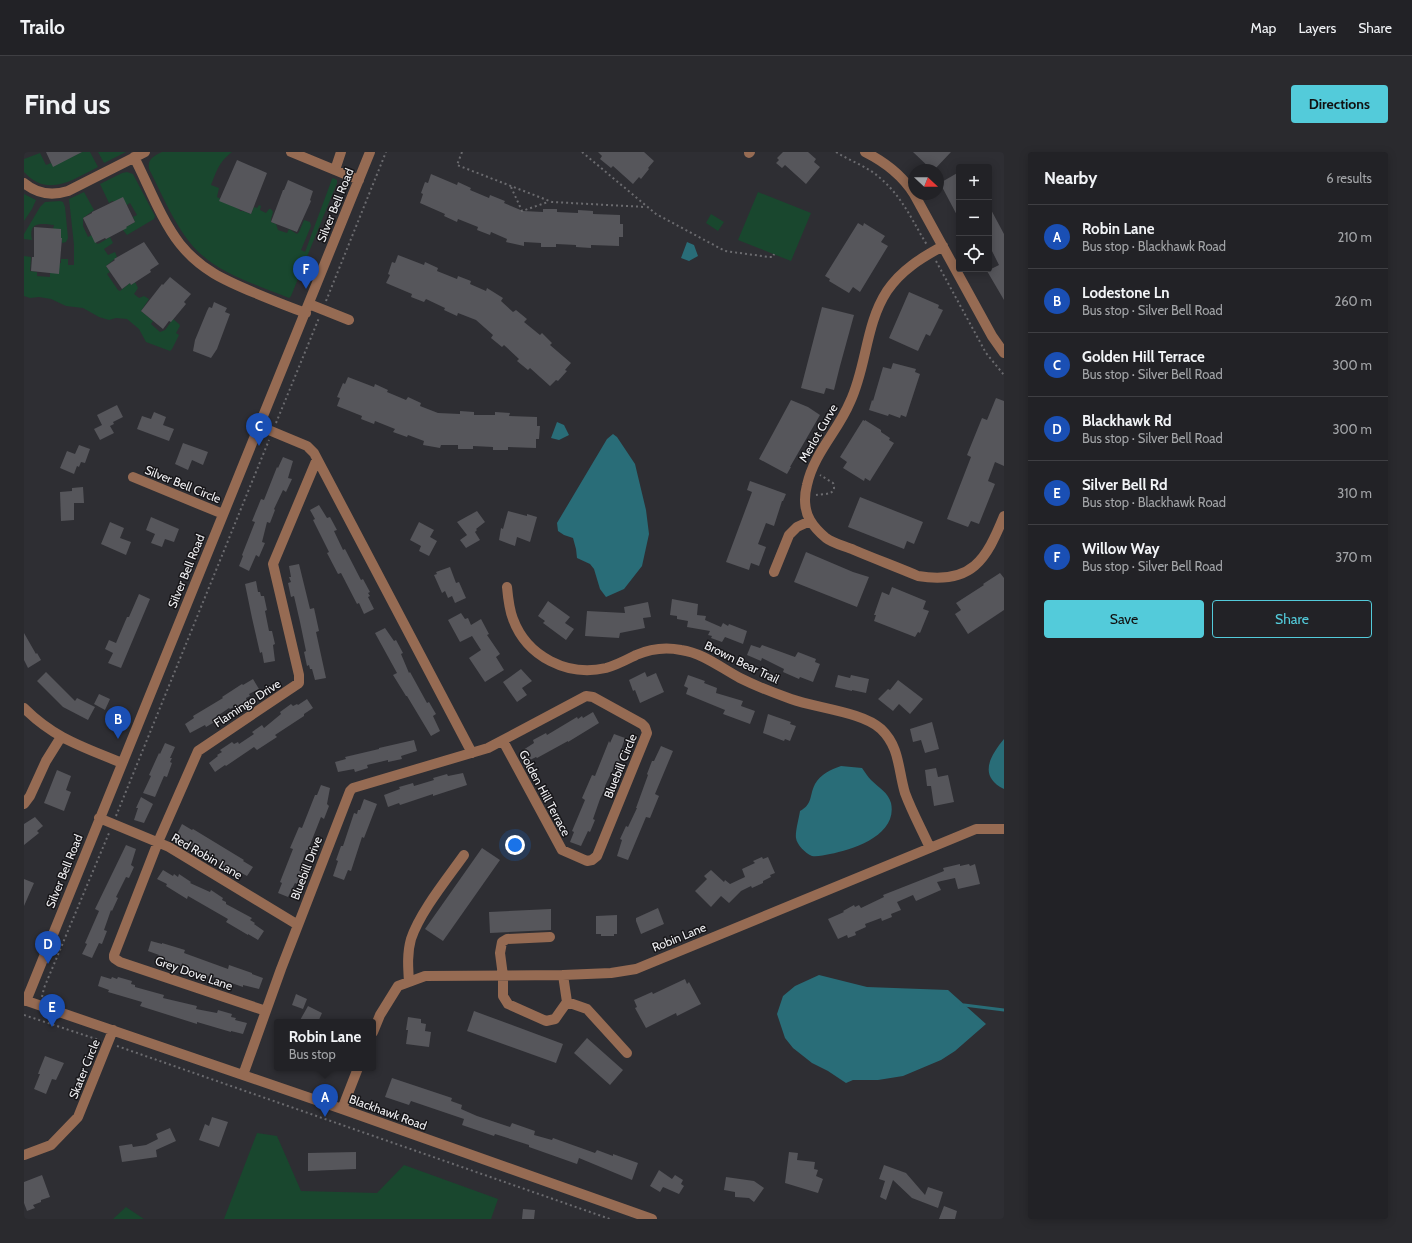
<!DOCTYPE html>
<meta charset="utf-8">
<style>
:root{--surface:#222226;--page:#2a2a2e;--text:#f1f3f6;--muted:#a2a4a7;--line:#3f3f43;--accent:#53cbda}
body{margin:0;font-family:Cabin,sans-serif;background:var(--page);color:var(--text)}
.controls{position:absolute;right:12px;top:12px;display:grid;overflow:hidden;border-radius:4px;box-shadow:0 2px 10px #0003}
.controls button{width:36px;height:36px;display:grid;place-items:center;padding:0;border:0;border-bottom:1px solid var(--line);background:var(--surface);color:var(--text);font:20px sans-serif}
.compass{position:absolute;left:884px;top:12px;width:36px;height:36px;border-radius:50%;background:var(--surface);box-shadow:0 2px 10px #0003;rotate:112deg}
.you{position:absolute;left:491px;top:693px;width:14px;height:14px;margin:-10px;border:3px solid #fff;border-radius:50%;background:#1a73e8;box-shadow:0 0 0 6px #1a73e833}
.badge{display:grid;place-items:center;width:26px;height:26px;border-radius:50%;background:var(--accent);color:#fff;font-size:13px;font-weight:700}
.pin{position:absolute;translate:-50% -33px;filter:drop-shadow(0 1px 2px #0008)}
.pin::after{content:'';position:absolute;top:21px;width:14px;height:12px;background:inherit;clip-path:polygon(0 0,100% 0,50% 100%)}
.popup{position:absolute;left:250px;top:867px;width:102px;height:52px;box-sizing:border-box;display:grid;place-content:center;border-radius:4px;background:var(--surface);filter:drop-shadow(0 1px 3px #0005);font-size:13px;white-space:nowrap;color:var(--muted)}
.popup b{font-size:15px;color:var(--text)}
.popup::after{content:'';position:absolute;left:50%;top:100%;margin-left:-8px;border:8px solid transparent;border-top-color:var(--surface)}
.list{margin:0;padding:0;list-style:none}
h2{display:flex;justify-content:space-between;align-items:center;height:52px;margin:0;padding:0 16px;font-size:17px}
h2 small{font-size:13px;font-weight:400;color:var(--muted)}
.list li{display:grid;grid-template-columns:26px 1fr auto;gap:12px;align-items:center;box-sizing:border-box;height:64px;padding:0 16px;border-top:1px solid var(--line)}
.list b{display:block;font-size:15px;white-space:nowrap}
.list p{margin:0;font-size:13px;white-space:nowrap;color:var(--muted)}
.list em{font-size:13px;font-style:normal;color:var(--muted)}
.actions{display:flex;gap:8px;padding:12px 16px}
.actions a{flex:1;padding:9px 0;border:1px solid var(--accent);border-radius:4px;text-align:center;font-size:14px;color:var(--accent)}
.actions .main{background:var(--accent);color:#111}
.icon{flex:none;width:22px;height:22px;fill:none;stroke:currentColor;stroke-width:2;stroke-linecap:round;stroke-linejoin:round}
.map{position:relative;flex:none;width:980px;height:1067px;overflow:hidden;border-radius:4px}
header{display:flex;align-items:center;gap:24px;box-sizing:border-box;height:56px;padding:0 20px;background:var(--surface);border-bottom:1px solid var(--line)}
header strong{font-size:19px}
nav{display:flex;gap:22px;margin-inline-start:auto;font-size:14px}
.intro{display:flex;align-items:center;justify-content:space-between;box-sizing:border-box;height:96px;padding:0 24px}
h1{margin:0;font-size:28px}
.button{padding:10px 18px;border-radius:4px;background:var(--accent);color:#111;font-size:14px;font-weight:700}
main{display:flex;gap:24px;padding:0 24px}
aside{flex:1;background:var(--surface);border-radius:4px;box-shadow:0 2px 10px #0003}
.map>svg:first-child{display:block}
</style>
<header>
<strong>Trailo</strong>
<nav><a>Map</a><a>Layers</a><a>Share</a></nav>
</header>
<div class="intro"><h1>Find us</h1><a class="button">Directions</a></div>
<main>
<div class="map">
<svg width="980" height="1067" viewBox="0 0 980 1067">
<rect width="100%" height="100%" fill="#2e2e33"/>
<path fill="#19472e" d="M58,0H66L74,15C48,28 24,46 0,20V7L16,1L22,13L27,11L29,14Z
M74,0H102L80,11Z
M138,0H208C195,10 193,18 187,33L195,36L193,45L215,57L216,59H219L227,62L230,55L233,56L235,53L237,54L236,58L242,61L245,57H247L249,60L247,67V70L252,72L254,78L263,81L265,77L273,82L275,80L280,68L286,70L287,74L277,98L281,100L308,27L309,26L313,28V31L267,144L265,146C231,132 191,121 167,92C149,70 138,42 125,17C123,7 130,4 138,0Z
M103,20L109,22L131,64L130,67L103,83L99,78L102,75L111,70L109,65L113,63L106,51L103,53L88,49L85,51L76,32L98,21Z
M60,40L70,58L59,66V74L64,85L68,83L73,92L76,91L86,85L89,91L80,97L84,103L91,100L93,105L82,114L86,120L83,122L94,138L96,139L106,131L107,133L111,130L114,136L110,142L115,146L120,144L125,147L117,159L129,169L127,172L136,180L141,178L149,167L155,172L156,174L152,181L155,183L148,197L146,199L122,190L115,177L103,167L92,166L85,168L75,165L59,156L42,154L27,147L15,145L6,146L0,144V104L7,105L6,119L13,120V124L26,125V121L36,111H37V107H44V113H50V93L45,47Z
M734,40L787,61L767,109L714,88Z
M0,42L12,48L8,57L0,69Z
M36,49L39,50L41,55L44,86L42,90L38,91V86H37V77H29L30,73C16,71 4,70 8,88L0,87V82L16,55L21,50Z
M687,62L700,70L694,79L682,71Z
M233,981L253,984L277,1039L353,1041L380,1013L474,1047L467,1067H200Z
M102,1055L120,1067H89Z"/>
<path fill="#296d78" d="M663,90L670,93L674,104L665,109L657,106Z
M533,270L540,273L545,283L535,288L527,286Z
M589,282L593,285L611,312L622,358L625,382L618,414L600,437L582,445L576,437L570,417L566,412L553,406L552,397L549,386L540,383L534,379L533,371L583,287Z
M980,587V637C954,624 966,604 980,587Z
M817,614L838,616C841,620 844,625 847,628C855,636 864,640 867,651C874,683 829,698 806,702C800,703 793,705 788,704C781,701 773,693 772,686C771,680 775,666 776,659C789,652 785,644 791,632C797,622 806,618 817,614Z
M795,823L843,835L924,838L962,872L931,899L917,908L879,924L854,928H829L822,931L804,919L788,911L769,896L761,886L753,862L759,844L771,834Z"/>
<g fill="none" stroke-linecap="round" stroke-linejoin="round">
<path stroke="#296d78" stroke-width="3" d="M937,854L940,853L980,858"/>
</g>
<path fill="#56565b" d="M22,0H58L29,15Z
M574,0H620L630,9L624,16L625,17L617,27L615,25L609,32L589,14L587,16L576,7L578,4Z
M759,0H784L792,7L790,10L796,15L782,32L761,13L758,16L752,11L755,8L753,6Z
M889,0H927L910,18H908Z
M213,8L243,21L227,62L195,49Z
M935,20V67L916,31Z
M407,22L433,33L434,30L447,36L446,38L465,46L466,43L481,49L480,51L499,59L519,60V57H533V60L554,61V58L569,59V62L596,63V72H599V85H595V94L567,93V96L552,95V93L532,92V95H517V91L500,90V94L482,90L483,87L467,80L466,83L453,78L454,75L434,67L433,70L420,64L421,62L396,51L399,42L397,41L401,30L404,31Z
M264,28L289,39L286,48L287,49L273,80L247,70L259,38H260Z
M99,45L111,70L102,75L103,76L82,87L81,86L71,91L59,66L68,61V60Z
M965,54L980,82V148L963,119L975,113L965,93Z
M834,71L839,74L840,71L861,84L857,90L864,94L836,140L829,135L825,141L805,129L806,127L801,124Z
M10,75L37,77V86H38L35,122L7,119L8,105H10Z
M120,90L135,112L126,118L127,120L107,133L106,131L98,137L82,114L91,108L90,107Z
M374,103L400,113L401,110L414,116L413,119L433,127L434,124L447,129L446,132L462,139L463,136L479,146L477,149L489,160L492,158L503,167L500,170L516,183L518,181L528,191L526,193L547,211L541,218L543,219L534,229L532,228L526,234L506,216L504,218L493,209L495,207L480,193L478,195L467,186L469,183L452,168L434,161L433,164L420,158L421,156L402,147L400,150L387,145L388,142L362,131L366,123L364,122L368,110L371,111Z
M146,125L167,142L160,150L162,152L147,170L145,169L139,177L117,159L138,132L139,133Z
M885,140L915,153L914,156L919,158L906,184L902,182L894,199L865,186Z
M190,150L203,156L201,160L206,162L193,197L187,206L169,199L171,188L183,159L185,155L188,156Z
M798,155L830,163L816,214L810,238L802,236L800,242L777,236Z
M869,211L892,217L891,220L896,222L882,265L877,263L876,266L865,262L864,264L845,258L848,248L849,249L859,215L867,217Z
M324,225L350,235L351,232L364,238L363,240L382,248L384,245L397,251L396,254L414,261L436,262V259L450,260V263H471V260L486,261L485,264L513,265V274H516L515,287H512V296L484,295V298H469V295L449,294V297H434V293H417L416,296L399,293L400,289L384,283L383,285L369,280L371,277L351,269L350,272L337,267L338,264L313,254L316,246L313,245L319,231L321,232Z
M972,246L980,249V314L971,310L964,329L971,332L955,372L947,369L944,375L923,367L947,305L943,303L958,266L963,268Z
M767,248L784,255L796,263L766,315H767L763,322L735,307Z
M93,253L99,265L89,270L90,272L86,274L90,281L76,288L70,277L78,273L73,263Z
M130,260L142,265L139,273L150,277L145,289L113,277L118,264L127,267Z
M839,268L841,269V268L857,278V280L866,286L865,288L870,291L846,329L841,326L840,329L819,316L823,310L816,305Z
M159,291L184,300L179,313L168,308L164,318L151,312Z
M55,293L66,297L61,311L57,310L55,315L53,314L50,322L36,316L43,299L51,302Z
M259,305L269,309L264,326L268,327L262,340L259,338L250,357L251,358L246,371L243,370L238,390L241,391L235,405L232,403L225,419L215,414L219,404L218,403L231,370L228,369L237,347L240,348L253,315L254,316Z
M726,329L762,342L759,349H758L750,374L742,371L734,392L742,395L735,414L727,411L725,418L702,410L728,340L723,338Z
M59,335L60,351H50V368L37,369L36,340L48,339V336Z
M836,345L899,370L890,392L883,389L880,397L824,375Z
M295,353L303,366L306,365L313,378L310,379L319,398L321,397L337,428L339,427L346,440L344,441L346,444L344,445L350,457L340,462L335,451L333,452L317,421L314,422L303,401L305,400L289,368L291,367L286,358Z
M453,359L461,370L452,377L453,378L451,380L456,388L442,396L436,388L443,383L433,370Z
M484,359L503,364V362L513,365L506,390L493,385L491,394L475,388L477,376L479,377Z
M127,365L155,377L150,390L141,387L138,395L127,391L131,382L122,378Z
M86,370L100,376L96,386L107,390L102,403L77,392Z
M395,370L410,378L406,385L413,389L405,404L395,399L397,394L386,388Z
M782,400L829,420L845,425L833,455L770,430Z
M275,412L286,457L290,456L295,479L292,480L302,526L291,528L288,517H286L285,513L283,514L280,500L282,499L276,470L270,444L267,445L264,431L267,430L265,425H267L265,414Z
M426,415L432,431L435,430L442,446L431,451L428,444L424,446L421,439L418,441L410,423L413,422L412,420Z
M976,421L980,426V458L944,482L931,462L937,458L932,451L960,433L959,432Z
M232,429L234,440H236L237,444H240L243,458L241,459L245,479H248L251,492L249,493L251,509L240,511L238,500L236,501L228,466L221,432Z
M868,435L902,449L899,457L905,459L896,481L894,480L891,485L850,469L852,463H850L858,440L865,443Z
M115,442L126,447L97,516L84,511L89,501L81,497L85,488L92,491L103,465H105Z
M648,447L674,452L673,463L682,464L681,468L697,475L699,471L704,474L705,472L723,479L719,492L701,485L698,490L687,486L688,484L684,483L686,479L663,475L664,469L653,467V464L646,463Z
M524,449L546,465L541,471L550,477L542,488L519,471L521,469L514,464Z
M624,450L627,465L619,466L621,476L596,481L595,486L561,484L563,459L601,461L600,455Z
M437,461L441,467L444,466L447,473L457,467L465,482L463,483L476,502L472,505L480,518L461,530L445,506L457,498L448,484L436,490L424,468Z
M361,476L370,489L372,488L379,501L377,502L385,521L386,520L403,551L405,550L412,562L409,564L416,579L407,584L383,544H382L369,523L373,521L351,481Z
M0,481L12,502L13,501L17,508L4,516L0,508Z
M727,493L736,496L738,493L771,505L774,500L792,507L791,510L796,512L789,530L776,525L775,527L759,520L760,517L738,506L737,509L723,503Z
M497,517L508,529L498,536L503,543L493,550L479,530Z
M22,520L51,549L53,546L71,555L64,568L39,555L13,529Z
M621,520L623,525L632,521L640,540L616,551L611,538L609,539L605,528Z
M664,523L681,529L680,531L693,536L692,541L719,549L717,554L731,559L726,572L699,562L701,558L662,542L664,536L660,534Z
M814,523L826,526L827,523L845,527L842,541L828,538V539L811,535Z
M229,527L235,537L225,542L226,544L222,546L223,549L211,556L210,555L206,557L205,556L192,565L194,568L182,575L181,573L166,581L161,572L170,566L169,564L199,546L198,545L218,532L219,533Z
M874,528L899,547L886,562L875,552L869,559L854,547L864,537L866,538Z
M75,542L86,547L81,558L70,552Z
M283,547L289,556L280,562V564L251,583L253,585L233,598L230,595L202,614L201,613L191,620L185,611L194,604L193,603L198,600L196,598L208,590L210,592L214,590L215,592L230,582L228,580L238,573L240,576L257,562L256,560L267,552L269,554L273,552L274,553Z
M569,560L575,571L544,590V589L513,606L512,605L502,610L496,600L510,591L509,588L522,581L523,583L553,565L554,567L558,564L559,566Z
M744,562L767,570L766,572L772,574L766,589L761,587L760,589L739,581Z
M908,570L915,597L901,601L897,588L889,590L886,577Z
M590,582L601,586L596,601L598,602L593,616L590,615L581,634H582L576,647L569,667L571,668L566,680L564,679L557,694L546,690L550,680L548,679L561,648L558,646L568,623L571,624L585,589L586,591Z
M390,588L393,599L377,604L378,607L364,610V608L343,613L344,616L331,620L330,617L314,620L311,610L322,607L321,605L355,597V596Z
M141,591L151,595L146,606H148L146,610L148,611L143,625L140,624L131,645L119,641L127,624L125,623L135,601L136,602Z
M637,594L649,599L631,642L635,644L626,666L622,665L604,708L593,704L598,688L596,687L602,674L604,675L613,656H612L624,623L623,622L628,609H630Z
M912,616L914,625L924,623L930,650L910,654L907,634H903L901,618Z
M33,618L47,624L42,638L47,640L40,659L20,651Z
M439,621L443,633L409,644V642L376,653L375,651L364,655L360,643L376,637L375,635L389,631L390,634L410,628L409,626L423,622L424,624Z
M297,633L306,636L303,652L305,654L300,667L297,665L284,698H282L276,717L279,718L273,732L271,731L264,745L254,741L258,731L256,730L269,697L266,696L275,675L278,676L291,643H293Z
M117,645L129,652L120,671L110,668L114,656H112Z
M340,647L353,652L340,686L338,685L327,719L324,718L320,728L309,724L314,709L312,708L317,694H319L330,661L333,662L334,658H336Z
M11,665L19,674L13,679L15,681L0,693V672Z
M158,672L168,678L169,677L220,708L219,709L229,715L223,724L214,719L213,720L208,717L207,720L195,712L196,709L178,697L176,700L164,693L165,691L153,682Z
M102,693L112,697L107,713L110,715L105,726L102,725L92,745L94,746L88,759L87,758L80,778L83,779L78,792L75,791L68,806L58,802L63,792L61,791L75,759L71,757Z
M458,696L476,708L419,789L401,777Z
M738,705L739,707L744,705L751,721L746,723L747,725L739,729V731L728,736L727,734L717,739L705,751L697,744L687,755L671,739L683,727L680,724L687,718L700,730L701,728L706,732L721,725L718,717L731,711L729,709Z
M936,712V714L945,712L946,714L951,712L956,732L934,737L931,726L913,730L917,738L892,749L889,743L873,750L877,758L867,762L868,765L858,769L857,766L841,772L842,775L831,780L832,783L824,786L823,783L814,787L804,767L820,760L819,759L830,753L831,755L835,753L837,756L860,745L859,743L920,719L919,716Z
M139,718L149,724L150,722L154,725L155,722L167,730L166,731L186,740L187,738L199,746L198,748L202,750V752L228,766L226,768L231,771L230,772L240,779L234,788L224,782V783L202,770L204,767L164,744L163,747L142,734L143,732L133,727Z
M0,727L10,731L0,754Z
M634,756L640,772L617,782L612,769V766Z
M527,757V778L466,781L465,760Z
M593,763V782H590V784H577V782H572V764Z
M127,789L138,792V791L161,798L160,801L204,817L205,813L228,821V822L239,826L235,837L219,833V835L190,825L189,826L184,824V827L171,823L172,820L152,812L151,813L138,809L139,806L134,805L135,803L124,799Z
M77,824L87,827L88,825L93,827L94,825L108,829L107,832L111,833V835L140,843L139,846L173,854L172,857L193,861L194,858L208,862L207,865L212,866L211,868L223,871L219,882L207,879V880L173,870V872L116,854L118,850L84,840L85,838L74,834Z
M661,827L663,832L665,830L677,852L653,864L652,861L622,876L611,856L613,855L610,848L628,840L629,842Z
M272,842L283,847L279,857L268,853Z
M284,854L298,861L294,870H275Z
M450,859L539,892L532,911L443,879Z
M384,865L397,867V871L402,872L401,879L407,880L405,895L382,892L384,878H382Z
M563,886L599,918L586,933L550,901Z
M21,904L40,911L32,928L28,927L22,942L10,937L16,922H14L15,919Z
M368,926L428,946L427,949L438,953L437,957L453,964L486,975L488,971L511,979L510,983L528,988L529,986L571,1001L573,998L589,1004V1002L614,1011L608,1028L555,1006L553,1012L505,995V993L471,982L470,984L438,973L440,967L387,949L385,953L361,945Z
M188,965L204,970L195,995L175,988L181,972L185,974Z
M146,976L152,989L132,998L133,1005L98,1010L95,994L108,992L109,995L122,993L134,987L132,982Z
M332,1000V1017L284,1019V1001Z
M765,1000L774,1001L773,1008L791,1010L790,1017L794,1018L792,1024L799,1027L794,1041L761,1031Z
M860,1013L882,1021L901,1043L904,1035L919,1040L914,1056L888,1046L869,1028L862,1048L856,1045L861,1029L855,1027Z
M635,1018L648,1027L651,1023L659,1028L657,1032L660,1034L655,1042L639,1035L636,1040L626,1034Z
M18,1023L26,1045L17,1048V1050L9,1053L11,1056L3,1059L0,1051V1030Z
M702,1025L730,1029L740,1036L730,1050L725,1046L711,1045V1040L700,1038Z
M920,1054L933,1059L931,1067H915Z
M499,1057L511,1058L510,1067H498Z"/>
<g fill="none" stroke-linecap="round" stroke-linejoin="round">
<path stroke="#6b6b6f" stroke-width="2" stroke-dasharray="2 3" stroke-linecap="butt" d="M438,0L433,13L528,50L621,55
M558,0L632,62L701,99L745,105H749L750,102
M812,0C823,7 836,12 847,19C876,39 886,65 903,93
M487,35L498,59L524,50
M912,109L962,201L980,223
M302,149L362,0
M252,271L295,166
M792,343C800,342 814,343 809,331L796,323
M92,664L245,288
M18,845L20,836L85,681
M0,863L75,888
M93,894L586,1067"/>
<path stroke="#966b53" stroke-width="10" d="M267,0L335,28
M841,0C861,10 878,23 890,42
M725,1L726,0
M110,5C124,32 137,68 156,92C177,118 200,128 231,141C248,148 265,155 282,161
M311,18L317,0
M0,31C13,42 28,44 44,39L121,0
M890,42L968,184L980,201
M919,94C897,106 877,118 863,139C841,173 843,214 826,250C814,279 790,301 783,333C780,344 780,358 786,368C790,375 796,381 802,386C810,392 821,394 830,398C851,407 873,415 894,424C948,433 962,408 980,364
M285,152L325,168
M235,274L283,294L290,301L448,601
M109,325L199,362
M750,420L765,383L773,375L786,369
M483,435C484,446 485,457 489,467C503,505 544,525 582,516C593,513 602,508 612,503C626,497 642,495 657,498C679,501 697,516 716,526C732,534 750,541 767,547C792,556 839,560 857,577C876,595 874,618 881,641C888,660 898,678 906,696
M0,556C31,587 60,595 98,611
M0,652L6,644L22,609L37,585
M75,666L145,695L274,773
M526,785L483,787L478,790L476,801L479,824V844L484,852L522,869L531,867L543,850
M539,823L543,850L563,857L603,901
M385,830C384,815 383,801 387,787C396,760 423,727 440,703
M0,848L318,957L628,1067
M2,849L346,0
M242,859L96,810L90,806V803L134,690L174,599L275,531V523L249,412L293,307
M349,880L356,863L374,834L401,824L539,823L587,821L612,817L952,677H980
M219,923L257,817L326,639L329,636L464,596L562,544L569,545L618,572L621,575L623,581L573,704L568,708L563,709L538,698L479,589
M318,957L334,916
M0,1003L27,993L54,965L89,878"/>
</g>
<g text-anchor="middle" dominant-baseline="central" stroke-width="3" stroke-linejoin="round" paint-order="stroke">
<g font-size="12" fill="#f0f0f3" stroke="#171619">
<text transform="translate(311 53) rotate(-68)">Silver Bell Road</text>
<text transform="translate(794 281) rotate(-60)">Merlot Curve</text>
<text transform="translate(159 332) rotate(22)">Silver Bell Circle</text>
<text transform="translate(162 419) rotate(-68)">Silver Bell Road</text>
<text transform="translate(718 510) rotate(26)">Brown Bear Trail</text>
<text transform="translate(223 551) rotate(-33)">Flamingo Drive</text>
<text transform="translate(596 614) rotate(-68)">Bluebill Circle</text>
<text transform="translate(521 641) rotate(62)">Golden Hill Terrace</text>
<text transform="translate(183 704) rotate(30)">Red Robin Lane</text>
<text transform="translate(282 716) rotate(-69)">Bluebill Drive</text>
<text transform="translate(40 719) rotate(-68)">Silver Bell Road</text>
<text transform="translate(655 785) rotate(-22)">Robin Lane</text>
<text transform="translate(170 821) rotate(19)">Grey Dove Lane</text>
<text transform="translate(60 917) rotate(-68)">Skater Circle</text>
<text transform="translate(364 960) rotate(20)">Blackhawk Road</text>
</g>
</g>
</svg>
<div class="controls">
<button>+</button>
<button>−</button>
<button><svg class="icon" aria-label="locate" viewBox="0 0 24 24"><circle cx="12" cy="12" r="6"/><path d="M12 2v4M12 18v4M2 12h4M18 12h4"/></svg></button>
</div>
<svg class="compass" viewBox="-18 -18 36 36"><path d="M0-13l5 13h-10z" fill="#e53935"/><path d="M0 13l5-13h-10z" fill="#a2a4a7"/></svg>
<div class="you"></div>
<div class="pin badge" style="left:301px;top:965px;background:#1a4fb4">A</div>
<div class="popup"><b>Robin Lane</b>Bus stop</div>
<div class="pin badge" style="left:94px;top:587px;background:#1a4fb4">B</div>
<div class="pin badge" style="left:235px;top:294px;background:#1a4fb4">C</div>
<div class="pin badge" style="left:24px;top:812px;background:#1a4fb4">D</div>
<div class="pin badge" style="left:28px;top:875px;background:#1a4fb4">E</div>
<div class="pin badge" style="left:282px;top:137px;background:#1a4fb4">F</div>
</div>
<aside>
<h2>Nearby<small>6 results</small></h2>
<ul class="list">
<li><span class="badge" style="background:#1a4fb4">A</span><div><b>Robin Lane</b><p>Bus stop · Blackhawk Road</p></div><em>210 m</em></li>
<li><span class="badge" style="background:#1a4fb4">B</span><div><b>Lodestone Ln</b><p>Bus stop · Silver Bell Road</p></div><em>260 m</em></li>
<li><span class="badge" style="background:#1a4fb4">C</span><div><b>Golden Hill Terrace</b><p>Bus stop · Silver Bell Road</p></div><em>300 m</em></li>
<li><span class="badge" style="background:#1a4fb4">D</span><div><b>Blackhawk Rd</b><p>Bus stop · Silver Bell Road</p></div><em>300 m</em></li>
<li><span class="badge" style="background:#1a4fb4">E</span><div><b>Silver Bell Rd</b><p>Bus stop · Blackhawk Road</p></div><em>310 m</em></li>
<li><span class="badge" style="background:#1a4fb4">F</span><div><b>Willow Way</b><p>Bus stop · Silver Bell Road</p></div><em>370 m</em></li>
</ul>
<div class="actions"><a class="main">Save</a><a>Share</a></div>
</aside>
</main>
